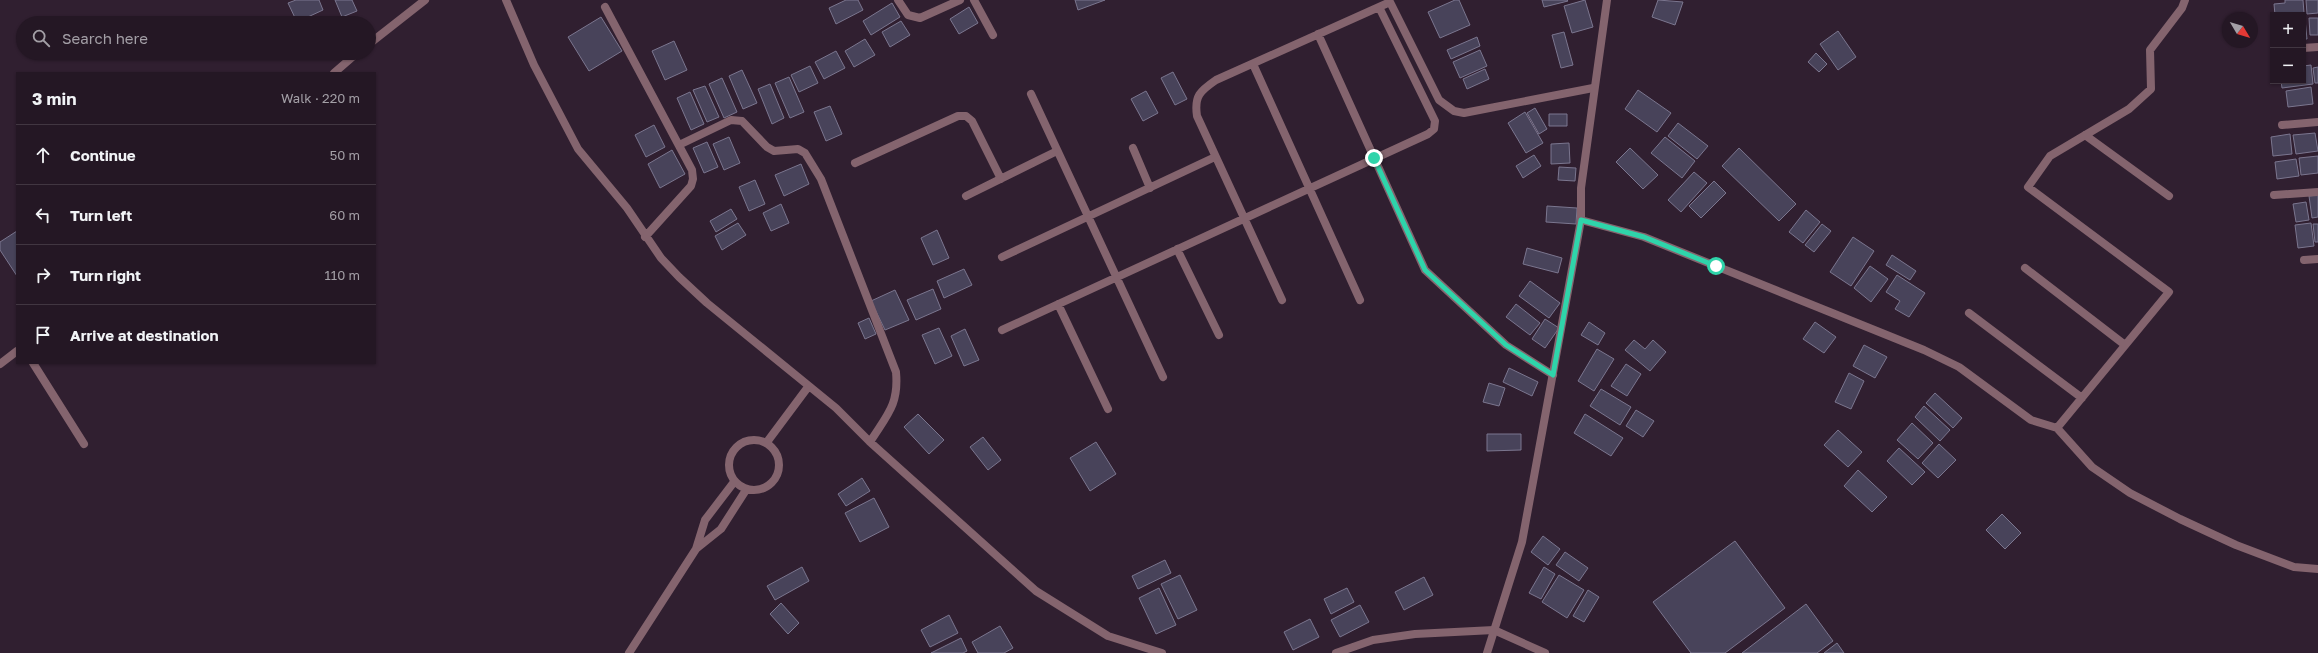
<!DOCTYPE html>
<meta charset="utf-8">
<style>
:root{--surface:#241724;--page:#302431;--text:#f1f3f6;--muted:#a39fa6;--line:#413641}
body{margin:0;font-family:"Golos Text",sans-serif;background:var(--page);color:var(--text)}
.controls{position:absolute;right:12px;top:12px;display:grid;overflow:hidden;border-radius:0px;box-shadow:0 1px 3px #0004}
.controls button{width:36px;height:36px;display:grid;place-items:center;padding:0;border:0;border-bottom:1px solid var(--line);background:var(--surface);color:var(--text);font:20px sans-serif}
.compass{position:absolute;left:2222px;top:12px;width:36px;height:36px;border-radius:50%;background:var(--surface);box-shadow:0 1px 3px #0004;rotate:128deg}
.stop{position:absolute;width:12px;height:12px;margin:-9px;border:3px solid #2fd4aa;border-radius:50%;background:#fff}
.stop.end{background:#2fd4aa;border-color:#fff;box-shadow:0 1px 4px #0008}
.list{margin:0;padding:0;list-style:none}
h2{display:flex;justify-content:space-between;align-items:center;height:52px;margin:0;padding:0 16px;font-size:17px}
h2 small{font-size:13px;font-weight:400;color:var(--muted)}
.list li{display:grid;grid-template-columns:26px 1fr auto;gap:12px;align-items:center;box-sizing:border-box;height:60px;padding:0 16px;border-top:1px solid var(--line)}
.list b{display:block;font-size:15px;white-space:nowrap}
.list em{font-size:13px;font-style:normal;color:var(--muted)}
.icon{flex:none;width:22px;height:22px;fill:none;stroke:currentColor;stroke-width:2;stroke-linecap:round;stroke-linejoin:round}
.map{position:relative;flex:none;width:2318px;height:653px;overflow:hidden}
.search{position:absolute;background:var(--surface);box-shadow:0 1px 3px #0004;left:16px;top:16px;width:360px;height:44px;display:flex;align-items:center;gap:10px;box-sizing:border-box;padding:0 14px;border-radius:22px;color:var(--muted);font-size:15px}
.panel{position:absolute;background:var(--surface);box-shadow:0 1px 3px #0004;left:16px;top:72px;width:360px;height:292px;border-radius:0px}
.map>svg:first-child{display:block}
</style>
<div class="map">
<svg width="2318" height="653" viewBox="0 0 2318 653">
<rect width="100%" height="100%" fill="#301f30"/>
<path fill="#48435a" stroke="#7b768f" d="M296,0H319L323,10L297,22L288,3Z
M335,0H352L357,11L342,17Z
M846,0H858L863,10L836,24L829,8Z
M1075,0H1105L1078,10Z
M1455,0H1459L1470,25L1440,38L1428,12Z
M1542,0H1567L1568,1L1544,7Z
M1585,0L1593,27L1572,33L1564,6Z
M1658,0L1683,2L1675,25L1652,17Z
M2285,0H2303L2304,13L2275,15L2274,4L2285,3Z
M2306,0H2318V13L2307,14Z
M892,3L900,17L871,35L863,21Z
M969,7L978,23L959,34L950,19Z
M601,17L622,51L589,71L568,37Z
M2309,18H2318V35H2310Z
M2303,19H2305L2307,39H2303Z
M901,21L910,35L890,47L882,32Z
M1838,31L1856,57L1838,70L1820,44Z
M1564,32L1573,65L1561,68L1552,35Z
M1477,37L1480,46L1451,59L1447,50Z
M865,39L875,55L854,67L845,51Z
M674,41L687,70L665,80L652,51Z
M1480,50L1487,66L1460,78L1453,62Z
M836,51L845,68L824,79L815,62Z
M1816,53L1827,64L1819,72L1808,62Z
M2311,65L2313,84L2282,88L2281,81H2303V66Z
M810,66L818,83L799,92L791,75Z
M2318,67V83H2315L2313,68Z
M1485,69L1489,79L1467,89L1463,79Z
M742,70L757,103L743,109L729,76Z
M1173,72L1187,99L1175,105L1161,78Z
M789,77L804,112L790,118L775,83Z
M722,78L737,112L724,118L709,84Z
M770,84L784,118L772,124L758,89Z
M705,86L719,117L707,122L693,90Z
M2311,87L2313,104L2288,107L2286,91Z
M1638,90L1671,113L1657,132L1625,109Z
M1146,91L1158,113L1143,121L1131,99Z
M690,92L704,124L691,130L677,98Z
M830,106L842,134L826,141L814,112Z
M1535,108L1547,129L1539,134L1527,113Z
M1525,112L1543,143L1526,153L1508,123Z
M1549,114H1567V126H1549Z
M1678,123L1708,146L1697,159L1668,136Z
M654,125L665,147L646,157L635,135Z
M2315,133L2318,151L2296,154L2293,135Z
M2290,134L2292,154L2273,156L2271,137Z
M729,137L740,163L724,170L713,144Z
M1665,137L1695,161L1682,178L1651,153Z
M707,142L718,167L704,173L693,148Z
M1569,143L1570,163L1551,164V144Z
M1630,148L1658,175L1643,189L1616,162Z
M1739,148L1796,204L1779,221L1722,166Z
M672,150L685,174L660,188L648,164Z
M1534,155L1541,166L1523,178L1516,166Z
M2318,156V173L2301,175L2299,158Z
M2296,159L2299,176L2277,179L2275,162Z
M801,164L809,184L784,196L775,175Z
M1559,167L1576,168L1575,181L1558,180Z
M1694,172L1707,183L1681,212L1668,200Z
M755,180L765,204L749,211L739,187Z
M1714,181L1726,193L1701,218L1689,206Z
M2318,195V217L2312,218L2309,196Z
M2306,202L2309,220L2296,222L2293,204Z
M781,204L789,223L771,231L763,213Z
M1547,206L1577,208L1576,224L1546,222Z
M731,209L737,219L716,232L710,221Z
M1806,210L1820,222L1803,243L1789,232Z
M738,223L746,235L722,250L715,236Z
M2311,223L2314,246L2298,248L2295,225Z
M1822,224L1831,231L1814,252L1805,245Z
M2313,224H2318V242H2315Z
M937,230L949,258L933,265L921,238Z
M17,231V276L0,250V242Z
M1853,237L1874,251L1851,286L1830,272Z
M1527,248L1562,258L1558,273L1523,264Z
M1892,255L1916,271L1910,280L1886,265Z
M1870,266L1888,279L1871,302L1854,288Z
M964,269L972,285L944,298L937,281Z
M1897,275L1925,293L1909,317L1895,309L1900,301L1886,292Z
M1530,281L1560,303L1549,318L1519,296Z
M933,289L941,309L916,320L907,300Z
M895,290L909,320L885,330L871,301Z
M1516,304L1540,323L1530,335L1506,317Z
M869,318L876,334L865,339L858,323Z
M1545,319L1559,328L1545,348L1532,339Z
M1589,322L1605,333L1598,345L1581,335Z
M1815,322L1836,337L1824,353L1803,339Z
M939,328L952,356L935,364L922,335Z
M965,329L979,360L964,366L951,336Z
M1634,340L1645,349L1653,340L1666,352L1650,371L1625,350Z
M1864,345L1887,357L1875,378L1853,366Z
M1597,349L1614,359L1594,391L1578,381Z
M1626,364L1641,374L1627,396L1611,386Z
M1509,368L1538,382L1532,396L1503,382Z
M1849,373L1864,381L1851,409L1835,402Z
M1489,383L1505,388L1499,406L1483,402Z
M1601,389L1631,407L1620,425L1590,406Z
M1935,393L1962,418L1953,428L1926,403Z
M1924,406L1950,430L1940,441L1915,417Z
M1636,410L1654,421L1643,437L1626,426Z
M918,414L944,440L929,454L904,427Z
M1585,414L1623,438L1611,456L1574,433Z
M1912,423L1933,443L1918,459L1897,440Z
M1838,430L1862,452L1848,467L1824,445Z
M1487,434H1521V450L1487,451Z
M983,437L1001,460L988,470L970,447Z
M1096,442L1116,474L1090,491L1070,458Z
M1939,444L1956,460L1938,478L1922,463Z
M1899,448L1925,472L1912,485L1887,461Z
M1858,470L1887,497L1872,512L1844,486Z
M862,478L870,491L846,506L838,494Z
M874,498L889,527L860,542L845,513Z
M2002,514L2021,533L2005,549L1986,530Z
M1543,536L1560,549L1548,565L1531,552Z
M1735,541L1785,608L1725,653H1691L1653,602Z
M1565,552L1588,568L1579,581L1556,565Z
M1165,560L1171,573L1138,589L1132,576Z
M802,567L809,581L775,600L767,586Z
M1544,567L1555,574L1541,599L1529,593Z
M1180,575L1197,610L1178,619L1161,584Z
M1559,575L1584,590L1567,618L1542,602Z
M1424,577L1433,595L1404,610L1395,592Z
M1159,588L1176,625L1156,634L1139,598Z
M1347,588L1354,602L1331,614L1324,599Z
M1588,590L1599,597L1584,622L1573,616Z
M781,603L799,623L788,634L770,614Z
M1806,604L1833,641L1817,653H1742Z
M1360,605L1369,622L1340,637L1331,620Z
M949,615L958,633L930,647L921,630Z
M1310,619L1319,637L1293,650L1284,632Z
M1000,626L1013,648L1004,653H978L972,642Z
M961,638L967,651L963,653H931Z
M1837,643L1844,653H1824Z"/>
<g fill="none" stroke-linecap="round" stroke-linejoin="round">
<path stroke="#84646e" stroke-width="8" d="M1494,630L1545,653"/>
<path stroke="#84646e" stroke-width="8" d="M506,0L534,65L578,149L627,208L661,258L679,277L707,303L836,408L870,442L1036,591L1108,636L1162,653
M898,0L908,15L920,18L960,0
M974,0L993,35
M605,7L692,170L693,179L691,186L645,237
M1318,34L1425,270L1506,345L1553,375
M369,44L425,0
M2303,48L2318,47
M1253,64L1360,300
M334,73L357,53
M1031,94L1163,377
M2282,125L2318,122
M2085,135L2169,196
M679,145L731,120L742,121L767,147L774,151L798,149L805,153L821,179L896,372C899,405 887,415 870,442
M1133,148L1150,188
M855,163L958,116H966L972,121L1001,179
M2274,195L2318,192
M966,196L1057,151
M1581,220L1644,237L1924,350L1959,367L2031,420L2057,428L2092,467L2130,493L2180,519L2236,545L2294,567L2318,569
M1177,249L1219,335
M1002,257L1215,157
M2304,260L2318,259
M2025,268L2125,345
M1282,300L1197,116C1194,96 1200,91 1216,80L1390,2L1439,100L1454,111L1464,113L1593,88
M1058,304L1108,409
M1969,313L2082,398
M1002,330L1428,134L1434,129L1435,121L1379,7
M33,363L84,444
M0,364L17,351
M2057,428L2169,292L2028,187L2050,156L2129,109L2151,89L2150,50L2182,8L2185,0
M729 465a25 25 0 1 1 50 0a25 25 0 1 1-50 0Z
M767,442L808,387
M696,549L721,529L746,490
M629,653L696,549L705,520L734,482
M1336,653L1373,640L1415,634L1494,630"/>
<path stroke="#84646e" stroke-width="8" d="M1487,653L1522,542L1581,220V188L1607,0"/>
</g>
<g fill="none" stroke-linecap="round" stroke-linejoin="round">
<path stroke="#2fd4aa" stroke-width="5" d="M1374,158L1425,270L1506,345L1553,375L1581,220L1644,237L1716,266"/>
</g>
</svg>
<div class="controls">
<button>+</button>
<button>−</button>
</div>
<svg class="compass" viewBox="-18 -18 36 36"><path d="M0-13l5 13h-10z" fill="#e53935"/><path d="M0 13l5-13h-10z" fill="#a39fa6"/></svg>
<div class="stop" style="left:1716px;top:266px"></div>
<div class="stop end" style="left:1374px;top:158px"></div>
<div class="search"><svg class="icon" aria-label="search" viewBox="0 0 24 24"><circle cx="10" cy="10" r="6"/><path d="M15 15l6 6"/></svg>Search here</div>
<section class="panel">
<h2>3 min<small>Walk · 220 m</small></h2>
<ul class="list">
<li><svg class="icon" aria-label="ahead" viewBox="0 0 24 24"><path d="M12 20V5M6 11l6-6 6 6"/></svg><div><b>Continue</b></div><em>50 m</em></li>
<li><svg class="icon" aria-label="left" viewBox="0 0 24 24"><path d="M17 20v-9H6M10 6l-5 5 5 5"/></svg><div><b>Turn left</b></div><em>60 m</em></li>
<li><svg class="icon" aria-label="right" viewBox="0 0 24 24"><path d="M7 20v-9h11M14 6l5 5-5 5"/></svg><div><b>Turn right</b></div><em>110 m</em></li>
<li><svg class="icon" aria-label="arrive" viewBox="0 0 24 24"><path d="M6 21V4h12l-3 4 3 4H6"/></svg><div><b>Arrive at destination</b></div></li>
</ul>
</section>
</div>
